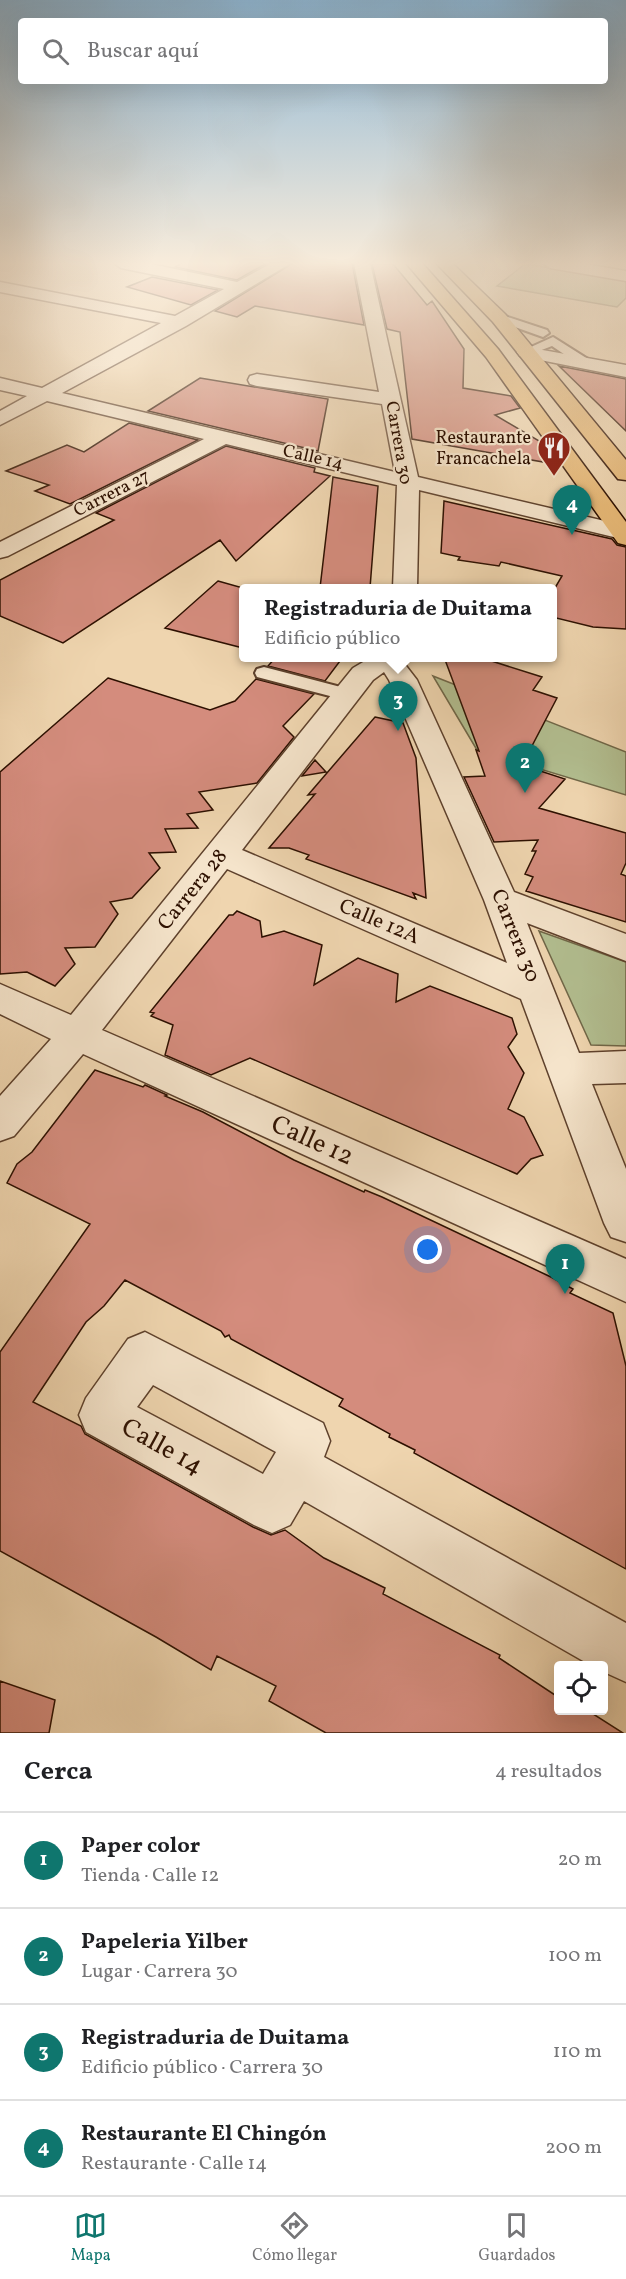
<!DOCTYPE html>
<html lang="es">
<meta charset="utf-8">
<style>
:root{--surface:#fff;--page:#f2f2f2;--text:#202124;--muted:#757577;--line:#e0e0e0;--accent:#0f766e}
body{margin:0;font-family:Vollkorn,serif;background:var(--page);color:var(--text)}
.controls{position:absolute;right:18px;bottom:18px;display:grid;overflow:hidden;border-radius:6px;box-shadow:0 6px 24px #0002}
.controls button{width:54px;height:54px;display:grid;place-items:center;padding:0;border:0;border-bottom:2px solid var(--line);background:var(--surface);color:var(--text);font:30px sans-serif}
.you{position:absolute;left:428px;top:1250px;width:21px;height:21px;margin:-15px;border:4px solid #fff;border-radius:50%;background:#1a73e8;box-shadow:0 0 0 9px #1a73e833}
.badge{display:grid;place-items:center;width:39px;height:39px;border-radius:50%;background:var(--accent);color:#fff;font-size:20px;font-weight:700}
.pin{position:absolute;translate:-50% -50px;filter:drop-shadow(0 2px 3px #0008)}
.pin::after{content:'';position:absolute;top:32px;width:21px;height:18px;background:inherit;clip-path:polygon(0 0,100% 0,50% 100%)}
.popup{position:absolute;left:239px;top:584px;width:318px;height:78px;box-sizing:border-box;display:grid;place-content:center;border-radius:6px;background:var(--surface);filter:drop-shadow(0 2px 4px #0005);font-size:20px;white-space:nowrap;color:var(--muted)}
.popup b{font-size:22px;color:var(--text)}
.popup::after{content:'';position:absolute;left:50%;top:100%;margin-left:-12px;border:12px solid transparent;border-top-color:var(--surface)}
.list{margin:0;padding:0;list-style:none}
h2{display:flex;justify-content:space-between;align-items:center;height:78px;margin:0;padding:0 24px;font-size:26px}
h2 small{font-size:20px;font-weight:400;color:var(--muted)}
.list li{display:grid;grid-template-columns:39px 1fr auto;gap:18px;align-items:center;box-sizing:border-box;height:96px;padding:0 24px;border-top:2px solid var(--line)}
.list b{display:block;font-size:22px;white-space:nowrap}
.list p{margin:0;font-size:20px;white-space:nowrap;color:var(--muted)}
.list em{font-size:20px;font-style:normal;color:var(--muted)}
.icon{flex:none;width:33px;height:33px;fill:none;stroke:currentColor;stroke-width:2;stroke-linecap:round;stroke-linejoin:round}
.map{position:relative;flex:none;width:626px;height:1733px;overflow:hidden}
.search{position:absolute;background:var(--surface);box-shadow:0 6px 24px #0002;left:18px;right:18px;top:18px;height:66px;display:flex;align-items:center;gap:15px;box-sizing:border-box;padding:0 21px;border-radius:6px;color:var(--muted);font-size:22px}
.sheet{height:462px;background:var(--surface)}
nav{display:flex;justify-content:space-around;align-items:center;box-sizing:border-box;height:84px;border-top:2px solid var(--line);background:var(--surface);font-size:16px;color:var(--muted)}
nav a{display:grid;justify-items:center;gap:3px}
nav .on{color:var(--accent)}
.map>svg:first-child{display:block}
</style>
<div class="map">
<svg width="626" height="1733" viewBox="0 0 626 1733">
<rect width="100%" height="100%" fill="#efd5af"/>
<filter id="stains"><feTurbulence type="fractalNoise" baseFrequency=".00333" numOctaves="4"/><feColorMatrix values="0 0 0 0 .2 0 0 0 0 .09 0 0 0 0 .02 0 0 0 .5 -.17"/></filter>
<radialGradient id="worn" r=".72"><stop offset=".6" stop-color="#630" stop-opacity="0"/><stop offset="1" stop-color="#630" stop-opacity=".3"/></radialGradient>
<path fill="#b2be90" stroke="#706748" stroke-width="1.5" d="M525,264L626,280V298L617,307L497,286Z
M433,676L626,752V795L477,750Z
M539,931L626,962V1046L591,1045Z"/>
<path fill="#d48c7d" stroke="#2d1000" stroke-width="1.5" d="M182,263H267L237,280L175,267Z
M293,263H352L364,325L255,306L237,317L215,311Z
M372,264H393L427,305L432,301L464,349L463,388L511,396L520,408L495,415L546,445L560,465L412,439L400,332L387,329Z
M152,277L218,290L191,305L127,287Z
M559,366L626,379V431Z
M200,378L328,399L318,451L148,411Z
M129,423L198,440L70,504L35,491L49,485L6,471L67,445L84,452Z
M226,446L315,468L314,472L330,476L236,561L220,540L63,643L0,616V580L114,520L96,513Z
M333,477L378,486L370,588H320Z
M444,501L612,539L617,545L626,547V629L593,627L552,617V593L562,576L501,562L499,566L458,560L460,557L441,553Z
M218,581L243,588V648L165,628Z
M276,657H343L325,681L268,666Z
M444,657H479L542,677L533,690L557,698L522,765L565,779L539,808L626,833V863L621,874L626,876V922L526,891L533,877L525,874L536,851H532L538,840L494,842L464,777L485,776L476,750L479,751Z
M108,678L210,710L235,701L256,679L314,694L283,726L294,737L257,783L199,792L213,810L187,814L198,828L165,829L176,852L149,853L160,868L132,898L110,902L118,914L95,947L65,948L75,964L55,986L27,972L0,974V772Z
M375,717L403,723L416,758L426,898L413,893L416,899L306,859L309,855L289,848H269L315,794L308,795Z
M315,760L326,772L302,776Z
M237,911L260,921L262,937L284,931L322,945L314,985L358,958L398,974L396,1002L430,986L512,1018L517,1034L508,1047L524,1073L508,1109L524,1117L543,1155L531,1159L517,1174L250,1058L211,1075L165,1055L173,1025L151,1016L154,1013L150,1012L229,915H233Z
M95,1070L143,1087L145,1085L167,1095L165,1096L203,1112L294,1160L364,1192L365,1190L382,1197L553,1278L573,1289L570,1293L613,1313L626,1366V1569L414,1453L415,1450L389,1437L390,1434L339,1406L343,1399L231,1339L229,1335L225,1337L221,1331L125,1280L104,1306L86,1322L33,1402L81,1426L85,1434L253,1527L271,1535L285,1530L324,1558L385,1588L383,1594L500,1655L499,1658L558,1697V1710H587L623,1733H326L269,1701L276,1686L217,1656L211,1670L156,1637L0,1551V1352L90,1224L7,1183L17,1164L32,1152Z
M0,1681L55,1700L49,1733H0Z"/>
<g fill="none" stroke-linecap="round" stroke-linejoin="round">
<g stroke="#5e412c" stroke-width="4">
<path id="service" d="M499,314L547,330L549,333L543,337L495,320V316Z
M553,337L591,361L593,364L591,367H583L552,346L526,356L520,352Z
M264,667L356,691L359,695L356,699L349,701L257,677L255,673L257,669Z"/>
</g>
<g stroke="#5e412c" stroke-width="3">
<path id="minor" d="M114,263H146L237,282L272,263H291L186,326L62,393L395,472L382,404L257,386L250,384L248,380L250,376L257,374L379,392L354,263H370L418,477L626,526V540L419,490L417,588H393L397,485L226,444L8,556L0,558V542L204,439L47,401L0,425V411L27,396L0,390V378L42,388L161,323L0,292V282L175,316L224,289L121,268Z
M543,263H580L626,271V281L550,268Z
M526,347L626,365V377L520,356L517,352L520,348Z
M370,658H400L417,680L514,892L626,934V961L527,923L579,1053L626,1051V1083L592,1084L626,1169V1242L611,1237L604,1223L521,999L227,869L102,1030L626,1259V1302L83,1054L14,1136L0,1141V1096L51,1039L0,1014V984L71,1015L353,668ZM384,672L389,680L484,900L507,963L242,850L373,680Z
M145,1332L323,1423L330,1441L324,1457L626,1623V1682L604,1672V1666H592L304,1501L290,1525L272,1533L254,1525L86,1432L79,1415L86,1398L128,1339ZM153,1385L276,1452L263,1474L137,1407Z"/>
</g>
<g stroke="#2d1000" stroke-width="3">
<path id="trunk" d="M406,263H422L498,349L626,522V545L618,543L486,357Z
M436,263H452L505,314L626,460V480L618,479L493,322Z"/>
</g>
<use href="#service" fill="#f5e4cb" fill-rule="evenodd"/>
<use href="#minor" fill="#f5e4cb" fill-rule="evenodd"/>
<use href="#trunk" fill="#e8ba78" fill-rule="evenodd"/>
</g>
<linearGradient id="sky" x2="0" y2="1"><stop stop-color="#8bb5d4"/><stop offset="0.52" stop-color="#f8ecdb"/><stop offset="1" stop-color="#f8ecdb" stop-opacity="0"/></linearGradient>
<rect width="626" height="506" fill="url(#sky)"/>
<defs>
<g id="restaurant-pin" transform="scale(1.725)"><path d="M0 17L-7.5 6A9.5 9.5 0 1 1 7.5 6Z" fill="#8f2418" stroke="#f5e4cb"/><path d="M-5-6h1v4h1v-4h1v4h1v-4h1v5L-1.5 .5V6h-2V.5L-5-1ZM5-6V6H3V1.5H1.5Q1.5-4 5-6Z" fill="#fff"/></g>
</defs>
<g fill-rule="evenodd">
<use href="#restaurant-pin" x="554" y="448"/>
</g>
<g text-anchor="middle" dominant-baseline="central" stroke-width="4.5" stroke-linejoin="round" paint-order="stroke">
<g font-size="18" fill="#2d1000" stroke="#f5e4cb" text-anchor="end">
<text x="531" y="438">Restaurante<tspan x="531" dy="21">Francachela</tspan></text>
</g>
<g font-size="18" fill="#2d1000" stroke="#f5e4cb">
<text transform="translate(398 443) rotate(80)">Carrera 30</text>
<text transform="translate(313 458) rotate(13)">Calle 14</text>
<text transform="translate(112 494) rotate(-27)">Carrera 27</text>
</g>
<g font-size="21" fill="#2d1000" stroke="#f5e4cb">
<text transform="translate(193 890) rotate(-51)">Carrera 28</text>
<text transform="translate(379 922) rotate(23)">Calle 12A</text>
<text transform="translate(515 936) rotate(68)">Carrera 30</text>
</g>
<g font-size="26" fill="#2d1000" stroke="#f5e4cb">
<text transform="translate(312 1141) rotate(24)">Calle 12</text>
<text transform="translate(162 1447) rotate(29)">Calle 14</text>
</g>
</g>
<rect width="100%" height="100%" filter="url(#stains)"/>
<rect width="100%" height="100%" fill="url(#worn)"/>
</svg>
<div class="controls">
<button><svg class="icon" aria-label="locate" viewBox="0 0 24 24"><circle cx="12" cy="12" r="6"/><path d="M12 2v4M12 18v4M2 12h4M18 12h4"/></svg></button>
</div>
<div class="you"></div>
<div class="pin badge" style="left:565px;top:1294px">1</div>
<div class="pin badge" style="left:525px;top:793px">2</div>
<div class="pin badge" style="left:398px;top:731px">3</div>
<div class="popup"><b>Registraduria de Duitama</b>Edificio público</div>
<div class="pin badge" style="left:572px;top:535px">4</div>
<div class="search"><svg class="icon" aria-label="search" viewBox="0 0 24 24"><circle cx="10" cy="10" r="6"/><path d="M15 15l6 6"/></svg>Buscar aquí</div>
</div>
<section class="sheet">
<h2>Cerca<small>4 resultados</small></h2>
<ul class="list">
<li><span class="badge">1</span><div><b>Paper color</b><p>Tienda · Calle 12</p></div><em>20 m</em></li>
<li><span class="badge">2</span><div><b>Papeleria Yilber</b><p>Lugar · Carrera 30</p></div><em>100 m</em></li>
<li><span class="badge">3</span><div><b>Registraduria de Duitama</b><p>Edificio público · Carrera 30</p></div><em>110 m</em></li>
<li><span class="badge">4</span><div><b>Restaurante El Chingón</b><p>Restaurante · Calle 14</p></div><em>200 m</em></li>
</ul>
</section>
<nav>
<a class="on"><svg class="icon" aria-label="map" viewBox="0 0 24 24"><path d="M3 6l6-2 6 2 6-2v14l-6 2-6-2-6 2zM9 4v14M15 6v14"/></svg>Mapa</a>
<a><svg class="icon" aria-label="directions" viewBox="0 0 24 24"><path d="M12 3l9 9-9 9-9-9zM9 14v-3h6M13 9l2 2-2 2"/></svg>Cómo llegar</a>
<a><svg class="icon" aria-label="saved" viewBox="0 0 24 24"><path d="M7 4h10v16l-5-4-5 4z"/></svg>Guardados</a>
</nav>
